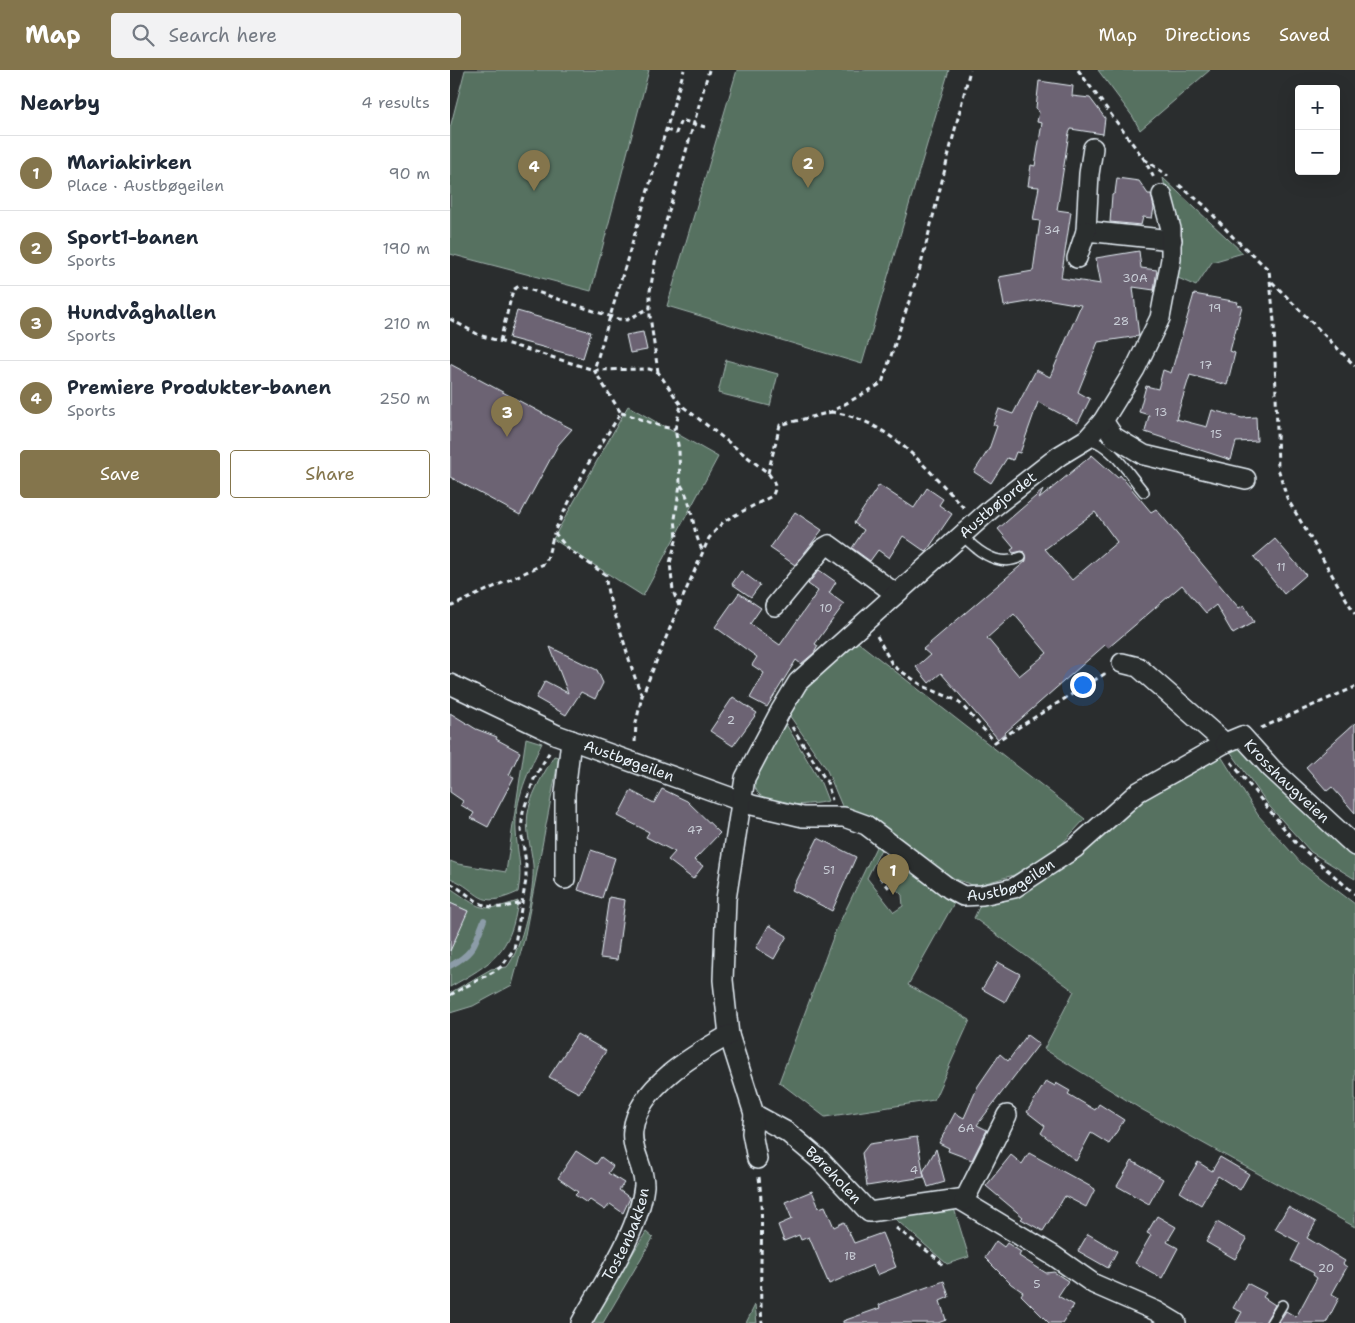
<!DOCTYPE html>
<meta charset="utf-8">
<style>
:root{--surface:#fff;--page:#f2f2f3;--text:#1f2937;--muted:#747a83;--line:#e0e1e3;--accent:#84754c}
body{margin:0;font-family:"Shantell Sans",sans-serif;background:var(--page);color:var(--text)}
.controls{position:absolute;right:15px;top:15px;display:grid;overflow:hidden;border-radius:5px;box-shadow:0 5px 20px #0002}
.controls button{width:45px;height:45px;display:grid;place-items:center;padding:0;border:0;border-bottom:1px solid var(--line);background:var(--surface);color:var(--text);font:25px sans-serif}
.you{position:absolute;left:632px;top:614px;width:18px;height:18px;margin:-12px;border:4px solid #fff;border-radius:50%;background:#1a73e8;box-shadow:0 0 0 8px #1a73e833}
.badge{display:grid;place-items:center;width:32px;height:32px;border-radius:50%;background:var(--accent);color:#fff;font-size:16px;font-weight:700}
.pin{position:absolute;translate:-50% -41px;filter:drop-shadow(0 1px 2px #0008)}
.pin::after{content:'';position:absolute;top:26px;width:18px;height:15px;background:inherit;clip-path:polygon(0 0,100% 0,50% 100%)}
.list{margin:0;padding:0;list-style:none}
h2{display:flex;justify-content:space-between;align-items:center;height:65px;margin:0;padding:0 20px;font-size:21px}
h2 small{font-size:16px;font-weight:400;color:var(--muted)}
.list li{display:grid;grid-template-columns:32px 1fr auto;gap:15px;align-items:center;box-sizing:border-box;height:75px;padding:0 20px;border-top:1px solid var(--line)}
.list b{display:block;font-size:19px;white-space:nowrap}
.list p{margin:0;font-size:16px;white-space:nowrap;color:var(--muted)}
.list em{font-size:16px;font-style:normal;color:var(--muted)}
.actions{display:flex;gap:10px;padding:15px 20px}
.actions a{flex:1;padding:11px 0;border:1px solid var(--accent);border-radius:5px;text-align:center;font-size:18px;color:var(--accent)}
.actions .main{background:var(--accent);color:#fff}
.icon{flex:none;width:28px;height:28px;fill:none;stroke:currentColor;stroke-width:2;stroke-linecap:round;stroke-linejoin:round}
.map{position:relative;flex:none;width:905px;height:1253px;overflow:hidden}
header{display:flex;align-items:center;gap:30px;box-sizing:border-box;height:70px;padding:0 25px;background:var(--accent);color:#fff}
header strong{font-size:24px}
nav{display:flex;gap:28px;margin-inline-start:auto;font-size:18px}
.search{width:350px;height:45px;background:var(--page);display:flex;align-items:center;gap:12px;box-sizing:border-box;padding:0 18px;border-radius:5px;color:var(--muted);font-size:19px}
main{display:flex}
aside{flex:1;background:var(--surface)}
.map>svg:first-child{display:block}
</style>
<header>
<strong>Map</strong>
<div class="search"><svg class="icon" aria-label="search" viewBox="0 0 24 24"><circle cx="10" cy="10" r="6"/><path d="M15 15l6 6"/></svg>Search here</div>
<nav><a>Map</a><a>Directions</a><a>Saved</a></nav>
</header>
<main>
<aside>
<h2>Nearby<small>4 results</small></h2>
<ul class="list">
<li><span class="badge">1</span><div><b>Mariakirken</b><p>Place · Austbøgeilen</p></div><em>90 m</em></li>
<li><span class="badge">2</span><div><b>Sport1-banen</b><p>Sports</p></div><em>190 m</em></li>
<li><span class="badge">3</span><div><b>Hundvåghallen</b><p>Sports</p></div><em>210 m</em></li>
<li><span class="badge">4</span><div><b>Premiere Produkter-banen</b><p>Sports</p></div><em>250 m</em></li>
</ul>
<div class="actions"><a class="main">Save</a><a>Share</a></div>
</aside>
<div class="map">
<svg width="905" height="1253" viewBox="0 0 905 1253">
<rect width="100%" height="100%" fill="#2a2d2e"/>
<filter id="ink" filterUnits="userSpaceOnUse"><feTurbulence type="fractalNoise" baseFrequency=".02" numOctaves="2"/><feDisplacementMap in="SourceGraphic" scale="10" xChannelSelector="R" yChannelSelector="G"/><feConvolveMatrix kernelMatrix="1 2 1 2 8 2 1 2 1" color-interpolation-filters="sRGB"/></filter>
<g filter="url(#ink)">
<path fill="#567160" stroke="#9fb1ac" d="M15,0H199L141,221L0,184V58Z
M287,0H499L412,294L217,236Z
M648,0H760L690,60L683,47Z
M713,108L793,183L762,192L746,216L728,208L727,174Z
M276,290L328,304L320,336L268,323Z
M178,336L268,387L193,526L103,469Z
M405,570L635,749L609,777L564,805L525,816L497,806L443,763L403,749L392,736L376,698L337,642L353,617Z
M334,651L371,713L378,731C359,736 298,741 305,707C307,695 327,664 334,651Z
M76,668L92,673C79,700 64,730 66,761C67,786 73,795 68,822C26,841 32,821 0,808V791L8,794L56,802Z
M790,675L905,782V809L861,782L820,737L780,681Z
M104,686L109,687L74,870L62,915L23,936L0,943V923L41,899L57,897C72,879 85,819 83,795C81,775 74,757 79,738C83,720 95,702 104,686Z
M771,686L808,745L851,793L905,834V1157L691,1039L594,979L624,921L524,848L532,831L691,727Z
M427,775L432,777L417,808L444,842L453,836L452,825L428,800L437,783L504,833L458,915L520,950L484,1030L375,1047L329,1012L385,862Z
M0,818C31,838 29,844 68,831C61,883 42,893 0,917V874L18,841L0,833Z
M503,1135L519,1187L497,1194L442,1146Z
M196,1162L203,1168L153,1253H140Z
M305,1235L307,1253H296Z"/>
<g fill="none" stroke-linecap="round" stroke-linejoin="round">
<path stroke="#8c9ca8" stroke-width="6" d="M0,896C25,882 24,875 34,850"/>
</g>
<path fill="#6c6373" stroke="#e8f1f8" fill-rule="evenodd" d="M589,11L623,16L622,26L640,28L655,48L653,64L621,59L619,63L607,140L621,142L611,208L651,214L646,188L689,181L691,198L707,200L704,220L683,217L689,266L648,272L628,322L640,329L628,353L588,332L570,383L566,382L563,390L557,388L541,413L524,402L539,379L547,356L543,355L549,339L563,344L586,300L600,307L631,235L596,229L554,236L549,207L583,201L590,151L583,150L589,117L578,116L581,95L585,96L592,53L587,52L589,42L586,38Z
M667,108L689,111L698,124H701L704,138L702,148L693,147L691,155L660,152L662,125L665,123Z
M744,224L788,232L787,235L792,236L780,281L785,283L777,315L740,305L726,349L757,357L762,340L792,348L806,347L807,371L786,372L781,390L695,362L699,345L689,342L696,316L708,319L713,300L721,303Z
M67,241L141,262L133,288L59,268Z
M193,262L197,280L180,283L176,265Z
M0,294L122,359L108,375L70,445L0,407Z
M642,385L668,408L670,405L701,442L706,439L789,538L794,535L804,552L783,564L766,535L756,543L732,515L658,578L655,575L548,669L491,603L479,613L466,597L480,585L473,579L576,491L575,483L572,481L563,483L561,480L564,478L548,459L593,420L589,429ZM645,442L667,472L622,510L595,479ZM564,544L597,583L569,606L537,568Z
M429,415L464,438L477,418L493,429L489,435L502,444L476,482L453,466L439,488L428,480L420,491L402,478L414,460L404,453Z
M345,442L372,460L345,495L320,478Z
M825,469L856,505L834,524L804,487Z
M369,500L386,512L379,523L394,534L365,574L368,576L364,583L351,594L346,590L317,637L300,628L314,603L302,595L307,587L265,557L289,523L311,538L300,554L330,575L368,521L358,514Z
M291,501L310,515L301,527L282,514Z
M100,577L147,600L153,613L145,629L131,622L116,645L86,628L95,611L118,623Z
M283,627L307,643L283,676L260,661Z
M0,643L26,659L47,667L46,669L70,682L59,705L64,707L38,757L21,748L24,743L11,735L13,731L0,722Z
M905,653V743L882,717L877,721L856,697Z
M212,719L237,731L270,763L244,790L253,796L243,809L218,790L225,782L196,767L199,762L168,746L181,721L204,733Z
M368,768L406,787L382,841L342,820Z
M141,780L165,788L152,828L128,820Z
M159,827L175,830L167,890L150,888Z
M0,833L18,841L0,881Z
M319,855L337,866L324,889L306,878Z
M548,892L570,904L555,932L532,919Z
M127,964L156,981L129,1023L99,1007Z
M577,965L589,974L527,1055L537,1060L522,1090L498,1081L499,1078L489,1073L505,1043L514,1048L528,1016L550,984L558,991Z
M596,1011L605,1016L606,1013L620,1021L618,1024L645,1040L649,1034L674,1050L659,1074L641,1063L626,1091L591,1063L595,1056L577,1042Z
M467,1067L474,1107L417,1116L412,1083L419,1074Z
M486,1079L495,1112L478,1117L473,1102Z
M126,1081L146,1094L151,1087L163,1096L158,1103L174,1113L169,1120L180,1128L173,1143L160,1134L155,1140L140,1130L137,1133L125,1125L128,1122L108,1108Z
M579,1083L645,1119L636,1137L615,1126L593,1161L571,1149L573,1147L536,1116L561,1085L572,1094Z
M770,1087L799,1104L790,1120L768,1106L751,1135L730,1122L748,1092L762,1101Z
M682,1091L713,1109L699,1134L667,1116Z
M362,1121L369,1138L375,1136L384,1157L394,1152L404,1173L432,1163L446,1197L427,1205L423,1195L379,1214L359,1167L351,1170L349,1165L334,1171L328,1155L342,1149L335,1132Z
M838,1137L866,1152L857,1168L895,1191L893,1194L897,1197L882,1224L889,1228L876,1253H828L836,1241L846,1247L867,1208L863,1205L864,1203L841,1191L850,1173L825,1159Z
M707,1146L726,1157L717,1172L728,1178L712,1208L685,1193L701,1165L697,1163Z
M767,1152L797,1169L785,1189L756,1172Z
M638,1164L667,1181L658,1198L628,1181Z
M546,1171L554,1177L557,1173L571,1182L569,1186L596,1203L604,1202L618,1211L608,1226L624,1235L612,1253H599L571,1225L573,1222L561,1214L535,1188Z
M494,1211L499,1227L490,1231L496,1250L488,1253H393V1251L430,1238L429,1235L438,1231Z
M797,1213L816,1223L813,1227L825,1235L815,1253H786L792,1242L783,1238Z"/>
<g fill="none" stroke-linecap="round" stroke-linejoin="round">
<g stroke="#e8f1f8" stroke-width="12">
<path id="lane" d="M638,369C662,375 678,403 694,422
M513,466C528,482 549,498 571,487
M821,1253L832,1235"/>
</g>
<g stroke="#e8f1f8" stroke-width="22">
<g id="street">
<path d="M643,78L639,104L636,161L722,170"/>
<path d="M627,188L636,161"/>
<path d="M653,351L664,367L694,385L796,409"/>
<path d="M325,536L372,479L379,475L446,524"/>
<path id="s1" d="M0,614L107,665L302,735L353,747H394L416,755L500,819L513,826L532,825L564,818L625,778L688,722L775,673L688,597L672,593"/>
<path id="s2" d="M775,673L792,666L822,699L905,776"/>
<path d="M115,809V723L121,670"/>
<path id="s3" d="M304,1044L337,1062L369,1089L419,1142L509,1129L604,1186L644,1214L706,1241L726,1253"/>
<path id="s4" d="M307,1089L302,1063L304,1044L279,965L276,938L273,910L276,829L295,708L331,640L348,612L541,439L609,386L637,369L653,351L685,299L710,248L721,189V159L712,125"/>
<path d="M514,1131L557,1045"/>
<path id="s5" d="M131,1253C153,1213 189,1162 194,1116C195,1097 180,1080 183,1060C188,1017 245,984 279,965"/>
</g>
</g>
<path stroke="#e8f1f8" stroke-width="3" stroke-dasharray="5 4" stroke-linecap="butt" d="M628,0L694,89L704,108
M216,60L226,63L231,50L255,57
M694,89L718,106
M729,115L754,135L783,167L819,200L824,251L828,398L837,428L905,544
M822,212L905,296
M0,249L29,265L144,300L199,299L208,302L231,335L318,403C324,411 328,417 322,426L274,451L259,468L229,536L192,626L186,653L185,673
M50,271L63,220L69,216L168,249L177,250L199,238
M208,302L200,246V221L206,187L259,0
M381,342C439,349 477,399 515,439
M171,343C189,347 206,357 225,359
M318,403L330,355L381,342L432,313L470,198L520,0
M231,415C244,435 241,460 253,481
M229,536L223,521L220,493L227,467L225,449L230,414L229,380L225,359L231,335
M0,537L96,493L104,463
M427,566L443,596L475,617L508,631L545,672L656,603
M192,626C182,602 176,578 168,553C162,536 156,523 156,505L118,479L104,462L138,394L171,343L144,300L234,0
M342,657L377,712L382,730
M811,658L905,617
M781,692L845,772L905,824
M436,792L428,805L441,820
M0,813C32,832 30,844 72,833
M0,925L45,901L52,896L64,879L76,810V793L71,760L73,742L84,709L100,681
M309,1107C315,1156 308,1204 312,1253
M446,1158L488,1189L493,1196"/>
<use href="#lane" stroke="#2a2d2e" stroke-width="9"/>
<use href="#street" stroke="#2a2d2e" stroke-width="19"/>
</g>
</g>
<g text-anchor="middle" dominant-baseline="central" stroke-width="5" stroke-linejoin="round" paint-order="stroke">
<g font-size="12" fill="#c9ced7">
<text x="602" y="160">34</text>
<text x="685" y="208">30A</text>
<text x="765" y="238">19</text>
<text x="671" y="251">28</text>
<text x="756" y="295">17</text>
<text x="711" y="342">13</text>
<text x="766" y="364">15</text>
<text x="831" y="497">11</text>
<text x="376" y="538">10</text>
<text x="281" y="650">2</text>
<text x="245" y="760">47</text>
<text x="379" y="800">51</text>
<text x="516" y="1058">6A</text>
<text x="464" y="1100">4</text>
<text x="400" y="1186">1B</text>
<text x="876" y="1198">20</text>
<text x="587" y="1214">5</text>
</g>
<g font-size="15" fill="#e8f1f8" stroke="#2a2d2e">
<text stroke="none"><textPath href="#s4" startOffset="764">Austbøjordet</textPath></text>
<text stroke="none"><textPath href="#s1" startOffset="195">Austbøgeilen</textPath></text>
<text stroke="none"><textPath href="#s2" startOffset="82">Krosshaugveien</textPath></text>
<text stroke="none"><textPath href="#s1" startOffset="614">Austbøgeilen</textPath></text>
<text stroke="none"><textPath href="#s3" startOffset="101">Børeholen</textPath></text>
<text stroke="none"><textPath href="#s5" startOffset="100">Tostenbakken</textPath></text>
</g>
</g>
</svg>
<div class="controls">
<button>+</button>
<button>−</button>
</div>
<div class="you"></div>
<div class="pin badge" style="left:443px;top:825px">1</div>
<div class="pin badge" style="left:358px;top:118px">2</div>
<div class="pin badge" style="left:57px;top:367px">3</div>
<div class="pin badge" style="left:84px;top:121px">4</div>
</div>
</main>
